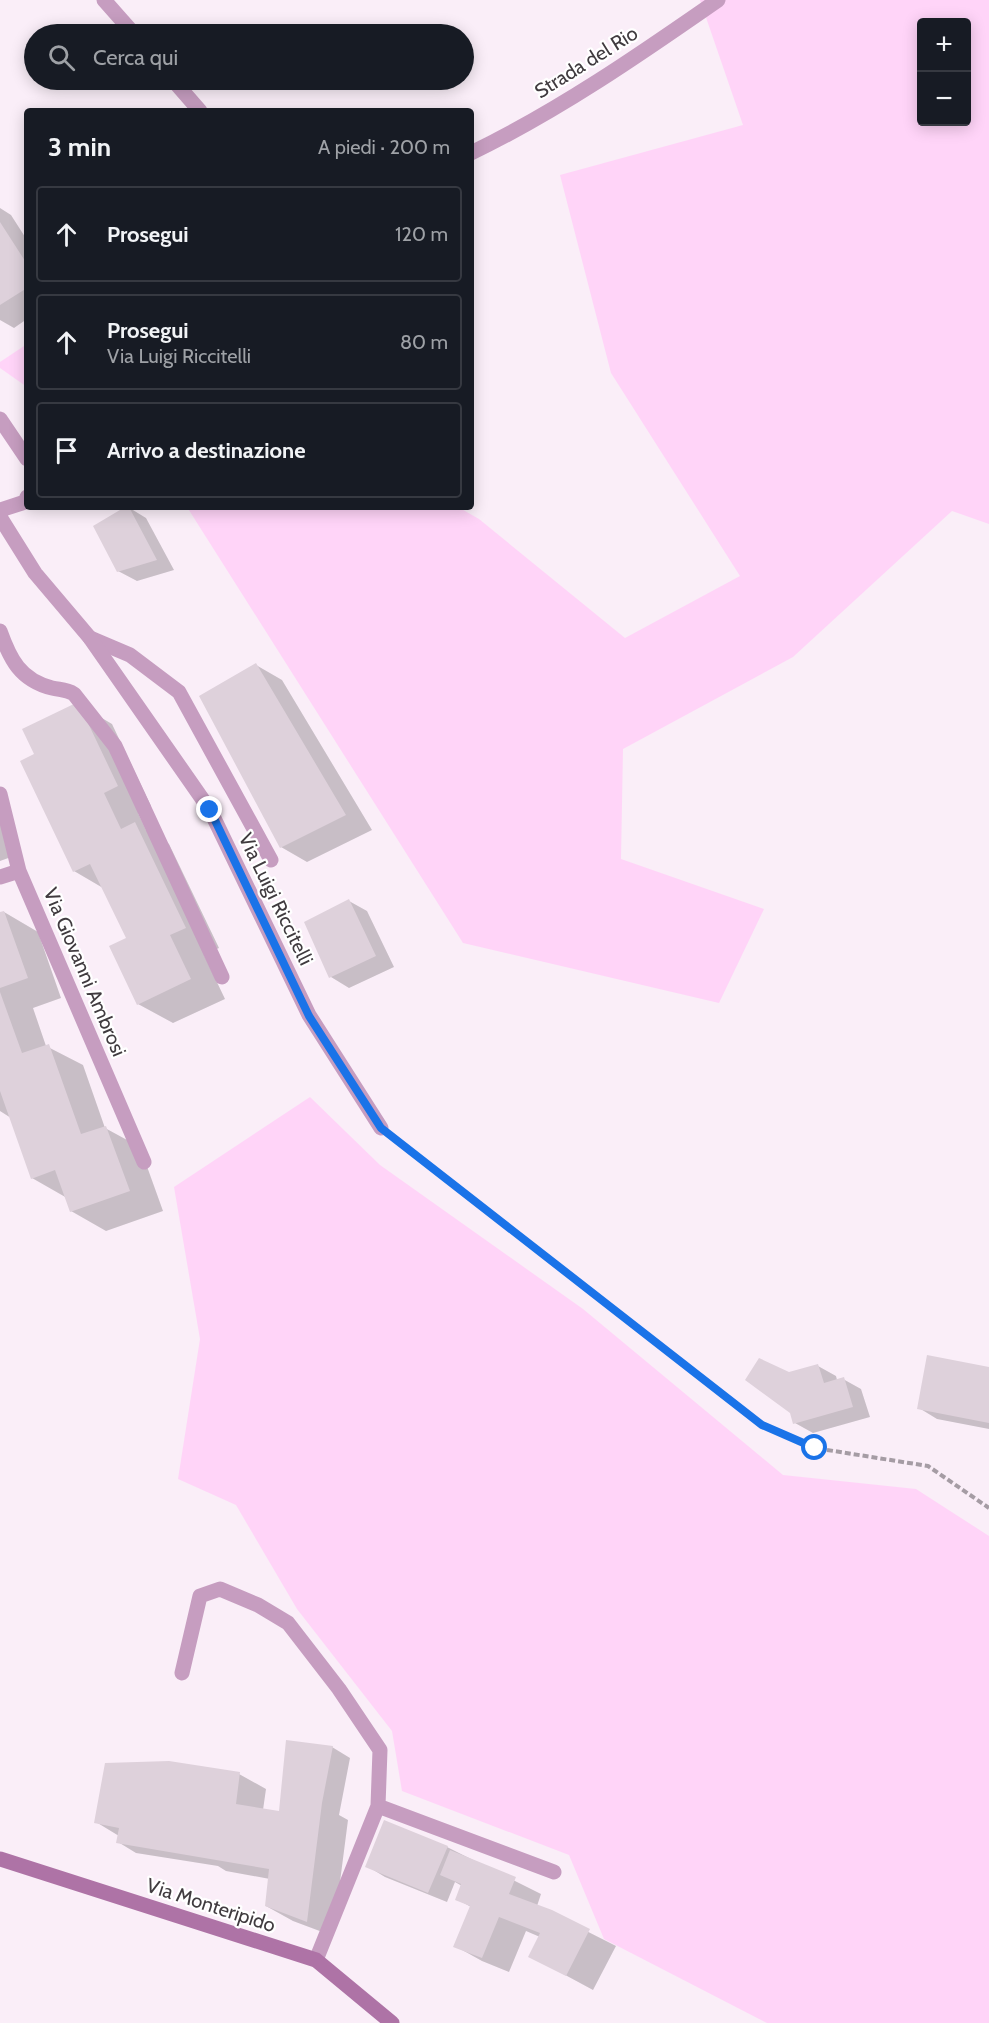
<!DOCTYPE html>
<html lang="it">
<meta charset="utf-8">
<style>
:root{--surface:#171b24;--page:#242831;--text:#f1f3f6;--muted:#9ea1a6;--line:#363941}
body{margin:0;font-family:Cabin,sans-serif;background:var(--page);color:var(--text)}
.controls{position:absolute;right:18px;top:18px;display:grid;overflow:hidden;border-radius:6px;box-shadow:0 3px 15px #0003}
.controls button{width:54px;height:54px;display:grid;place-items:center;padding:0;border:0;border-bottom:2px solid var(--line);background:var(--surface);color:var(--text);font:30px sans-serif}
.stop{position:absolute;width:18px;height:18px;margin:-14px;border:4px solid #1a73e8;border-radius:50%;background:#fff}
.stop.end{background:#1a73e8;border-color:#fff;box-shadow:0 2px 6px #0008}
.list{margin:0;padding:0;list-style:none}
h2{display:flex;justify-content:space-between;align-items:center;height:78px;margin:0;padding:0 24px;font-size:26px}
h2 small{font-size:20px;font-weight:400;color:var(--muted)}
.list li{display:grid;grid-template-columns:39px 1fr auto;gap:18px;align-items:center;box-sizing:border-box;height:96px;margin:0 12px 12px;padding:0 12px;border:2px solid var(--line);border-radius:6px}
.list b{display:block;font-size:22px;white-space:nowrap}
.list p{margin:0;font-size:20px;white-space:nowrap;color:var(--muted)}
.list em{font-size:20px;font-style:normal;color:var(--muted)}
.icon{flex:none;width:33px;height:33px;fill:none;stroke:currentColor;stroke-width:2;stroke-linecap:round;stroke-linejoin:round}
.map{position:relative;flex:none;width:989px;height:2023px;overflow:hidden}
.search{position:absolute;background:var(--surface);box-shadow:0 3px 15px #0003;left:24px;top:24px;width:450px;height:66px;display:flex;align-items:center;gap:15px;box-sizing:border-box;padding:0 21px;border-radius:33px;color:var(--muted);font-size:22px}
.panel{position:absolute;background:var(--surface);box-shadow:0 3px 15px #0003;left:24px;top:108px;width:450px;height:402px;border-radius:6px}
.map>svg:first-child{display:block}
</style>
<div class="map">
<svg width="989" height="2023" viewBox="0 0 989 2023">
<rect width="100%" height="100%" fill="#faeef8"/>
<path fill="#ffd4f8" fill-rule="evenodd" d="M700,0H989V524L952,511L793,657L623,749L621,859L764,909L719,1003L463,943L187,507H458L479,519L625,638L740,576L611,373L560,175L743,125ZM922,22H966V122H922Z
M27,344V387L0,368V362Z
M310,1097L380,1165L583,1309L783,1475L916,1489L989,1536V2023H767L604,1939L569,1855L402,1791L392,1731L297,1609L236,1505L178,1479L200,1339L174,1187Z"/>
<path fill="#0003" d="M0,208L11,215L27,240V319L14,328L0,320Z
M128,507L146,518L174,570L137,581L118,571Z
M256,665L282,680L372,830L307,862L281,847Z
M78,704L112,724L151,806L138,813L146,830L169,844L219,948L204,955L225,999L173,1023L138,1004L128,939L103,888L74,871L36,755Z
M0,816L14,856L0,861Z
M349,901L367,911L394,967L349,988L331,977Z
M4,912L38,932L61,998L33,1008L46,1046L83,1065L105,1128L140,1147L163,1211L106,1231L71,1211L67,1198L32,1178L11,1118L0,1111V914Z
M818,1366L836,1376L837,1380L843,1379L861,1389L870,1417L813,1433L795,1423L791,1412L789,1374Z
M989,1369V1429L937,1419L919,1408Z
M332,1747L350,1758L339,1815L348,1820L333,1936L293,1921L266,1906L270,1879L226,1871L218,1866L136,1853L118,1842L119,1836L96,1822L239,1774L266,1789L263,1810L281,1813Z
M447,1847L541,1894L537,1906L616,1946L593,1990L530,1956L540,1937L526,1931L509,1972L482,1961L455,1946L471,1907L457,1899L462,1886L455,1882L447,1902L385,1877L367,1866Z"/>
<path fill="#ded1db" d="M0,222L27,264V288L0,305Z
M125,507H129L157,560L117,572L93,526Z
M256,663L346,815L280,848L199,696Z
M78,702L118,786L104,793L121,829L135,822L186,928L170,935L191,979L137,1005L109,946L126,938L90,864L73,872L20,761L34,754L22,729Z
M349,899L376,956L329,978L304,922Z
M4,911L28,978L0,988V912Z
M0,992L22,1053L49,1044L81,1134L106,1126L130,1191L70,1212L55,1170L31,1179L0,1091Z
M927,1355L989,1367V1423L917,1409Z
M759,1358L789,1372L818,1364L824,1383L844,1377L853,1407L793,1424L790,1413L745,1380Z
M286,1740L333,1746L322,1803L307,1922L265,1906L269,1869L116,1843L119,1828L94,1823L105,1763L169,1761L240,1772L236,1804L279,1811Z
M384,1820L448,1846L428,1893L365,1867Z
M450,1850L516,1877L509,1894L552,1910L590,1929L566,1976L528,1957L540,1933L499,1917L482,1958L453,1947L470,1906L455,1900L461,1884L440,1875Z"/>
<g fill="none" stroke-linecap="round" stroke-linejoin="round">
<path stroke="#a59ca4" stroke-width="4" stroke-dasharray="6 3" stroke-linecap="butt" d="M398,1142L762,1425L815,1448L928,1466L989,1508"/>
<path stroke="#c69dc0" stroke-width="15" d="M0,631C10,659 20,680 52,688C60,690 66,689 74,694L115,746L222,977
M90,638L130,655L179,692L271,860
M182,1673L200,1596L220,1589L258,1605L288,1623L339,1689L380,1750L378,1806L316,1960
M378,1806L554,1872"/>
<path stroke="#c69dc0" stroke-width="15" d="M104,0L134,34
M173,80L200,111
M471,153C558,111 639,55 718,0
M0,419L27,459
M0,510L25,502L27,497
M0,517L35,573L90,638L210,810L309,1015L381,1128
M0,794L19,871L144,1162
M0,877L19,871"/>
<path stroke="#ae73a6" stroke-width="15" d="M0,1859L316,1960L392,2023"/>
</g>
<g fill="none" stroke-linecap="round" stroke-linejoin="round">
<path stroke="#1a73e8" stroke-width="8" d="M210,810L309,1016L381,1128L762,1425L815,1448"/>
</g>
<g text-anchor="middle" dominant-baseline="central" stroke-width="4.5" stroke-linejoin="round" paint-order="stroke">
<g font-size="20" fill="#403b3f" stroke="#fff">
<text transform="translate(586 62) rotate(-32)">Strada del Rio</text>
<text transform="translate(276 899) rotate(64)">Via Luigi Riccitelli</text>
<text transform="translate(85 972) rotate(67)">Via Giovanni Ambrosi</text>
<text transform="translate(211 1905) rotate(18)">Via Monteripido</text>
</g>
</g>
</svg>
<div class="controls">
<button>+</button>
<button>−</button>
</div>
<div class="stop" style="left:815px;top:1448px"></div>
<div class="stop end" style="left:210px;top:810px"></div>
<div class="search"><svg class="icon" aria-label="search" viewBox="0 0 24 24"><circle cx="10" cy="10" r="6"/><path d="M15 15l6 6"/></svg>Cerca qui</div>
<section class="panel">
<h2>3 min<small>A piedi · 200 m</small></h2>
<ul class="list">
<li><svg class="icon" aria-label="ahead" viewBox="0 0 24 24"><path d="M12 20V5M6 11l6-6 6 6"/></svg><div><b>Prosegui</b></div><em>120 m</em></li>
<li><svg class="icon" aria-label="ahead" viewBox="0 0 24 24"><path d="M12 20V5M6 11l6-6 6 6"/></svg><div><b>Prosegui</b><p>Via Luigi Riccitelli</p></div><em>80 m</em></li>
<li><svg class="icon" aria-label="arrive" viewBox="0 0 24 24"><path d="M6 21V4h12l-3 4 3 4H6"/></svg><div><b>Arrivo a destinazione</b></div></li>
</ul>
</section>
</div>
